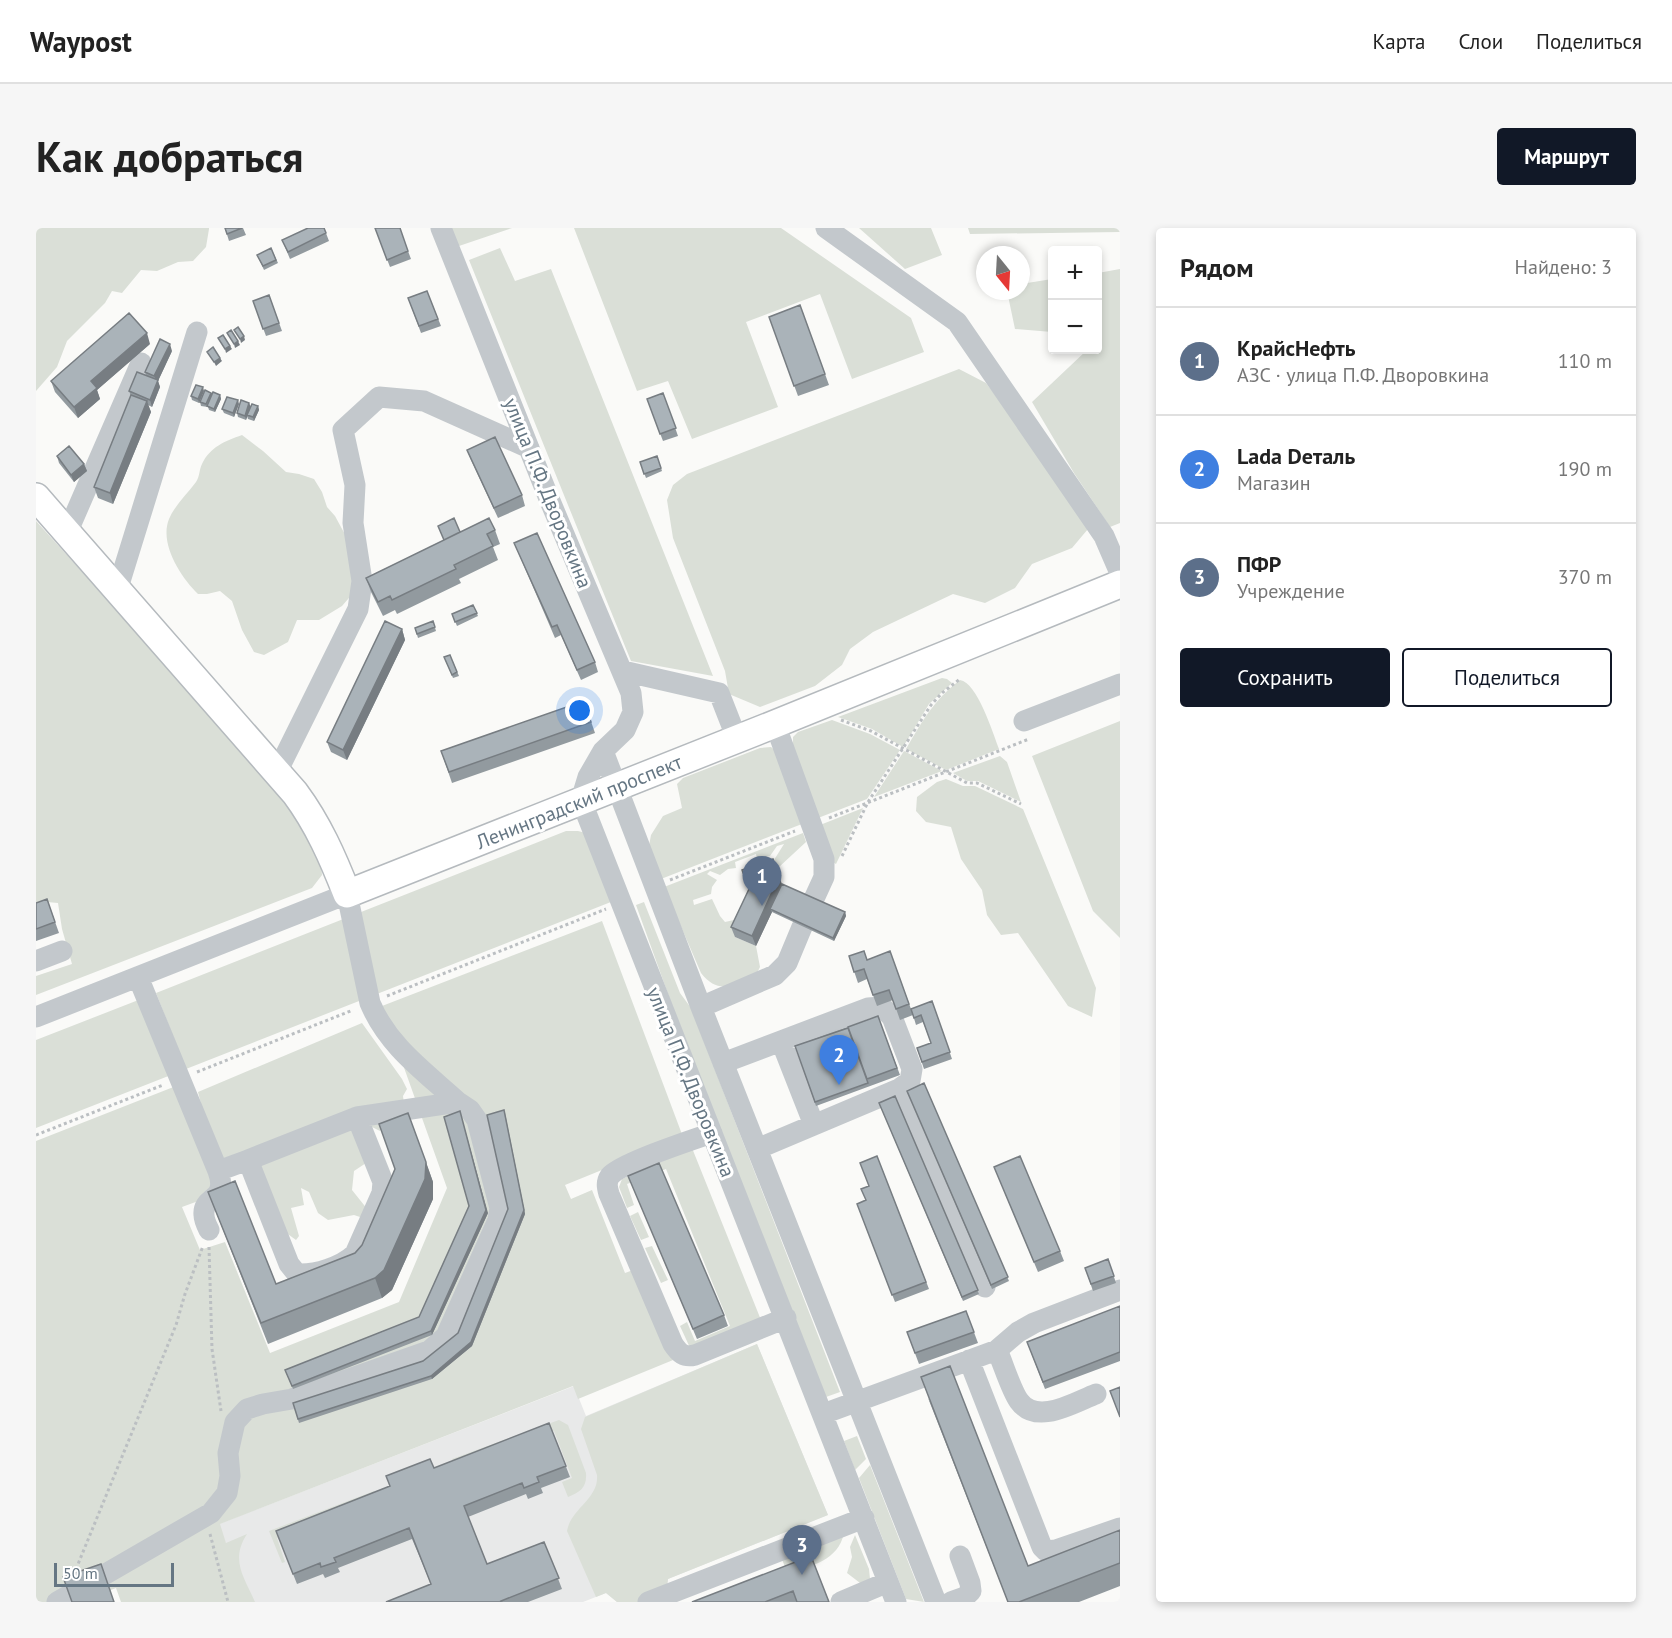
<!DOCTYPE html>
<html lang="ru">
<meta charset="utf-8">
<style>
:root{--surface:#fff;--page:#f6f6f6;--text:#222;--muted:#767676;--line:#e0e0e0;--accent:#111827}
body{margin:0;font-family:"PT Sans",sans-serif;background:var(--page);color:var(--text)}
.controls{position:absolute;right:18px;top:18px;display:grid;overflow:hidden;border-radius:6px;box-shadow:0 3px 9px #0003}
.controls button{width:54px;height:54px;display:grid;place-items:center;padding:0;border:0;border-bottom:2px solid var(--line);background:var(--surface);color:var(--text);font:30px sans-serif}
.compass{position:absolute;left:940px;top:18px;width:54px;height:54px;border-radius:50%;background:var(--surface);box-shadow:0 3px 9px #0003;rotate:162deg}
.scale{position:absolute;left:18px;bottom:15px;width:120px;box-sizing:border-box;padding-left:6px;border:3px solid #657683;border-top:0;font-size:16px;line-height:21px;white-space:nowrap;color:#657683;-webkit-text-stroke:4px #fff;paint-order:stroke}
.you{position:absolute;left:544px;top:483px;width:21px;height:21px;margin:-15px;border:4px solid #fff;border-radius:50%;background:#1a73e8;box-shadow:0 0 0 9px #1a73e833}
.badge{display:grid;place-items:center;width:39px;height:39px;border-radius:50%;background:var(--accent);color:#fff;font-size:20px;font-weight:700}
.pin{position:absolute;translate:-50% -50px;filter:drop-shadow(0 2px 3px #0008)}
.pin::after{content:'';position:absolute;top:32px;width:21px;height:18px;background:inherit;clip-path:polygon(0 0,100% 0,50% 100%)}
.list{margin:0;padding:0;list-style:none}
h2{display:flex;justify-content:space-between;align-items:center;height:78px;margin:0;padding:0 24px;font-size:26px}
h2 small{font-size:20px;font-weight:400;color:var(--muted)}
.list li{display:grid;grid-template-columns:39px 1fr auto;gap:18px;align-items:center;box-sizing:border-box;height:108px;padding:0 24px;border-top:2px solid var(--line)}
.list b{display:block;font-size:22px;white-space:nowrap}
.list p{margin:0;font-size:20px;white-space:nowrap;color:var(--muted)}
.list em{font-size:20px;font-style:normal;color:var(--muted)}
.actions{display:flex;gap:12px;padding:18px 24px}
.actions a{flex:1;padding:14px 0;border:2px solid var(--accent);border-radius:6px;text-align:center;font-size:21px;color:var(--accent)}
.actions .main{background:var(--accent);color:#fff}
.map{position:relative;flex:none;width:1084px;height:1374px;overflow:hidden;border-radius:6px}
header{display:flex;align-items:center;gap:36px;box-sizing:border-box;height:84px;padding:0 30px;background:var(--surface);border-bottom:2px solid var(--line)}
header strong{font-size:28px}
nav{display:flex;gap:33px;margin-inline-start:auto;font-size:21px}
.intro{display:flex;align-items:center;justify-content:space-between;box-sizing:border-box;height:144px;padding:0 36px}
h1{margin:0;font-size:42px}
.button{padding:15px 27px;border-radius:6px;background:var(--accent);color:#fff;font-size:21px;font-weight:700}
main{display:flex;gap:36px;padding:0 36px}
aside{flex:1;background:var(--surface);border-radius:6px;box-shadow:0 3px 9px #0003}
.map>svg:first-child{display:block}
</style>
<header>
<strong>Waypost</strong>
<nav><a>Карта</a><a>Слои</a><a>Поделиться</a></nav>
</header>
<div class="intro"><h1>Как добраться</h1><a class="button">Маршрут</a></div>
<main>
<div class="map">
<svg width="1084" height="1374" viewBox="0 0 1084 1374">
<rect width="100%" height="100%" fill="#fafaf8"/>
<path fill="#e8e9e9" d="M721,1116L792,1287L632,1351L630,1366L581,1374L570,1365L547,1374H210L183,1296L538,1158L550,1188Z"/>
<path fill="#dadfd7" d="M0,0H173V1L170,19L157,33L142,34L121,43L105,42L86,65L76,63L69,75L31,113L21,139L0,163Z
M413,0H476L420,19Z
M538,0H745L875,90L888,124L816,151L784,66L710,94L742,179L656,211L632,153L601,163Z
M823,0H895L906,27L869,41Z
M932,0H1084V4L934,6Z
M464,20L479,53L515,41L677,448L595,433L433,32Z
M1084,41V295L1074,299L1038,245L996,174L1051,122H1062V112L1066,107H1062V45Z
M1016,51V104L979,101L971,63H985V56Z
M923,141L950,155L1028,257L1052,301L1036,320L996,336L979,360L949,375L917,366L837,404L814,421L806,437L779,458L724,479L693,466L689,443L637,310L631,272L637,257L651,246Z
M206,207L227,223L250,244L263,246L278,251L286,264L291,279L299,288L312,312L319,363L306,378L283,392H261L252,414L228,427L218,424L206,402L196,373L184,363L171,366H162C145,349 123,316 133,291C139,277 151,266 160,254C164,248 163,242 166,236C174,219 189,213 206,207Z
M0,293L160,469L265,591L285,635L286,647L276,660L0,767V748L36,736L26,701L22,675L11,674L0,677Z
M906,450L911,451L916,455L893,476L867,519L836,501L802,489Z
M924,452C941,454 957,505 963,521L910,542L870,521C887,492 897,473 924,452Z
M796,492L834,506L864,522L831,571L782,590L757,518V509L762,504Z
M1084,493V710L1057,683L996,528Z
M735,519L743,526L766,596L625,651L613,618L615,607L627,588L646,580L641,556L647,550L724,520Z
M868,523L906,543L838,569Z
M964,528L971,534L985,574L942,553H931L917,545Z
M910,551L927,558H939L987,581L1060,760L1056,789L1032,778L982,705L965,707L951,687L946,662L925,631L915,599L890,594L880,583L881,569L901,554Z
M827,580L800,636L795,633L784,597Z
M530,603H542L550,605L580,672L150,841L120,765Z
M767,605L770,614L743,639L738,632L748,616L741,618L734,628L721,631L720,626L699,634L700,640L692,641L684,647L674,643L671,646L681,652L676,659L675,666L657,672L658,677L676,671L684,688L689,694L698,692L699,709L720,718L724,739L719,749C697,757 682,767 665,745L628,659Z
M608,674L644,765L655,780L804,1164L790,1169L636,777L600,677Z
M566,693L647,909L529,957L535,971L556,962L589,1045L600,1041L642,1130L542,1171L537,1158L184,1296L190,1315L211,1306C194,1332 208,1349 219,1374H85L80,1360L43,1374H0V913L140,858L184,965L146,979L164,1022L189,1014L234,1125L363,1074L411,960L346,778Z
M105,771L135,847L0,900V812Z
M326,795L366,851L371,861L367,868L368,876L348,893L344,903L336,899V931L318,943L316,962L332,982L324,989L318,987L292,992L282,985L273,964L265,960L268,977L255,980L263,1008L260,1012L249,1004L214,923L185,931L174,911L162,864Z
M656,920L725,1092L655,1122L644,1098L651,1094L659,1113L694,1098L630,941L591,956L598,977L591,980L583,959L586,951Z
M602,984L613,1009L605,1012L594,988Z
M616,1018L632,1052L625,1055L609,1020Z
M721,1116L792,1287L632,1351L630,1366L608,1374H581L570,1365L560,1369L531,1303C535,1280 563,1271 561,1247L545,1201L549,1189Z
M523,1192L532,1197L550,1245C551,1260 544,1264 532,1269L526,1254L536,1250L518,1203L403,1247L418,1237L416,1231Z
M821,1208L830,1231L819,1242L808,1213Z
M834,1237L888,1374L870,1371L823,1250Z
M338,1263L341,1271L241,1310L249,1334L246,1335L233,1303Z
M808,1305C802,1333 776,1337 752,1346L745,1329Z
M819,1307L833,1341L834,1351L828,1358L811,1345L816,1329L814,1319Z"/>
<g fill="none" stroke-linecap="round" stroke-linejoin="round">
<g stroke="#b5babe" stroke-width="30">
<path id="major" d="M0,269L259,565C282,596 297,630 311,666L739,496L1084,356"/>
</g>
<path stroke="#bbbfc2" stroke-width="3" stroke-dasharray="3 3" stroke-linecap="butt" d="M805,492L835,503L931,555H941L985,576
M793,590L993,511
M806,628L832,574L895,477L906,465L924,451
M634,652L759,603
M351,768L570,681
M161,844L317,782
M0,907L127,857
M173,1019L176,1121L185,1183
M174,1306L192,1374
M40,1341L140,1097L149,1066L167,1018"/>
<path stroke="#c3c8cc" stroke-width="21" d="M405,0L514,273L595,465L597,484L589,502L567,523L552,549L545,572L860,1374
M790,0L921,94L1068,308L1084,345
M31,305L105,135
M81,363L161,104
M587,443L683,465L701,511
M988,493L1084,456
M739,496L788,631V649L777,673
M567,523L665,779L900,1374
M241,544L322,381L326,353L317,295L319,257L307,202L343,169L388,173L493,220
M0,733L26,723
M665,779L739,747L751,735L766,699
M0,789L311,666L334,775C352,818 388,843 422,874
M745,813L778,897
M687,835L832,780L846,779L856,789L876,841L874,853L863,861L721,921
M863,861L949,1059
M676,905C656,912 585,935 574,948C570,954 571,959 573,966L637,1116C643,1125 648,1130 659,1127L750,1090
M212,932L321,889
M173,1002C171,998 168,992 168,987C166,967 193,974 182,943
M961,1122C967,1135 975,1162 983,1173C1001,1198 1039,1174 1060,1166
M933,1132L1006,1319L1010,1323L1020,1322L1084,1300
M787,1186L961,1122L982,1104L998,1095L1084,1062
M21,1374L175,1285L191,1265L194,1248L192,1225L199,1194L211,1181L227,1176L256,1171L393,1123L410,1108L462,992L464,980L441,892L434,882L422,874L321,889L347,954L346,965L319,1026C305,1039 280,1047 261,1046L253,1036L212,932L182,943L102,749
M612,1374L828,1290
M805,1374L852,1354
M915,1374L929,1369L935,1363L934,1355L924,1328"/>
<use href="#major" stroke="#fff" stroke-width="27"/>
</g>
<path fill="#929a9f" d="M189,0H207L210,7L193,13Z
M288,0L293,13L254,31L246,12Z
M339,0L372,23L375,31L354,39Z
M235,20L242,35L228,42L221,27Z
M391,63L405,98L385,105L372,70Z
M233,67L246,103L230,108L217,73Z
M764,77L793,157L762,168L733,89Z
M114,116L61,162L64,171L42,190L19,164L15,153Z
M136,123L122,153L124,159L116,179L112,177L115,184L77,276L62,270L58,259L95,168L93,163L110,147L109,144Z
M168,163L163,175L156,172L155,168Z
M175,165L176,167H184L185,171L179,184L173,182L172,179L165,178L164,174Z
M627,165L642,208L627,213L611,171Z
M203,176L198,189L188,185L186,181Z
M215,178H222L223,182L218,193L212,191L211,188L210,192L202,189L201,185Z
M431,222L486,267L489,278L462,290L435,232Z
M21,228L48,236L51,243L38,254L23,235Z
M621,228L626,243L610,250L604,234Z
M402,298L424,304L459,302L464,316L457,319L462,332L423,351L425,355L361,386L359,382L347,388L335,364L330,350L408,312Z
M478,315L559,434L562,444L545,452L525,407L519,410Z
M437,377L442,388L421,398L416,386Z
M397,393L400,403L382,410L379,400Z
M366,401L369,412L311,532L295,524L291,514Z
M414,427L423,448L417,450L408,429Z
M548,473L559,505L416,555L405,523Z
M746,656L809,684L810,688L798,713L736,684L720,718L699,709L695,699L713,661Z
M11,671L23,705L0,713V675Z
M854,723L875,781L896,773L916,831L888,841L881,820L895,815L887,794L880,797L877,787L864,792L857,772L841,778L831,751L822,755L813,728L831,732Z
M842,788L864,847L780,878L759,818Z
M888,855L973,1053L956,1061L871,863Z
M859,868L943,1066L927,1073L843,875Z
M372,885L397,954V971L356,1062L346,1070L232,1116L172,964L240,1056L319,1025L326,1017L359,941Z
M469,885L489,986L436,1118L396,1151L263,1195L257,1175L387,1133L422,1105L472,981Z
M841,928L893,1061L859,1074L821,976L830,972L833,958Z
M958,939L1024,1023L1028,1033L1002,1044Z
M592,948L688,1087L692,1098L661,1111Z
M433,978L452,985L396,1107L257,1161L249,1142L383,1089Z
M1072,1031L1080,1055L1057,1063L1049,1040Z
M1084,1078V1133L1009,1161L991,1114Z
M930,1083L942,1115L883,1136L871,1104Z
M892,1170L992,1338L1084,1302V1358L1043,1374H972Z
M513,1195L534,1249L505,1260L507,1265L492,1271L490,1266L432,1289L451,1336L508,1314L526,1361L492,1374H350L395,1356L376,1311L302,1340L304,1344L289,1350L287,1346L261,1356L240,1303Z
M775,1328L793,1374H656Z"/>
<path fill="#777d82" d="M111,105L114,116L61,162L64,171L42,190L38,179L55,153Z
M208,108L209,112L205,115L204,111Z
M202,113L204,117L199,120L198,116Z
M134,116L136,123L122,153L124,159L116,179L114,172L121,155L118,148Z
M194,118L196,121L190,125L189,121Z
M184,130L186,133L180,138L178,134Z
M167,159L168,163L163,175L162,171Z
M184,167L185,171L179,184L178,181Z
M202,172L203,176L198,189L197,185Z
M111,173L115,184L77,276L74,265Z
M213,175L215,179L210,192L209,188Z
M222,178L223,182L218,193L217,189Z
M48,236L51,243L38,254L35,247Z
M366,401L369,412L311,532L307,522Z
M737,631L747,659L734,681L736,684L720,718L716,708Z
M809,684L810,688L798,713L797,710Z
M468,882L489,986L436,1118L396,1151L395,1148L435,1114L488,982Z
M425,887L452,985L396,1107L395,1103L450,982Z
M390,934L397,954V971L356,1062L346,1070L339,1050Z"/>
<path fill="#aab3b9" stroke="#777d82" stroke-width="1.5" d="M189,0H206L191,6Z
M272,0H288L290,5L252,24L246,12Z
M339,0H364L372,23L351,32Z
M235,20L240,32L227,38L221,27Z
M391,63L402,91L383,98L372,70Z
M233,67L243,95L227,101L217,73Z
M764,77L789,146L758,158L733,89Z
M93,85L111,105L55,153L61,160L38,179L15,153Z
M202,99L208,108L204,111L198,102Z
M195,102L202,113L198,116L191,105Z
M187,107L194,118L189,121L182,110Z
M124,111L134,116L118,148L109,144Z
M177,119L184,130L178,134L171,124Z
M101,144L122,152L114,172L93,163Z
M160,157L167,159L162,171L155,168Z
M169,162L175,165L170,176L164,174Z
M177,164L184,167L178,181L171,178Z
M627,165L640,200L624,206L611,171Z
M95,167L111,173L74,265L58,259Z
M191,169L202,172L197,185L186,181Z
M205,172L213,175L209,188L201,185Z
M216,176L222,178L217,189L211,187Z
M459,209L486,267L458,280L431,222Z
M33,218L48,236L35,247L21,228Z
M621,228L625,240L608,246L604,234Z
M418,290L424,304L408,312L402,298Z
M453,290L459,302L451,306L457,318L418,337L420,341L356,372L354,368L342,374L330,350Z
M501,305L559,434L541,442L521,397L516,399L478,315Z
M437,377L441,385L419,394L416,386Z
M349,393L366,401L307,522L291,514Z
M397,393L399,399L381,406L379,400Z
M414,427L421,444L416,447L408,429Z
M548,473L555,494L413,544L405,523Z
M737,631L743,649L716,708L695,699L713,661L706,642Z
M746,656L809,684L797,710L734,681Z
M11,671L19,694L0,701V675Z
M828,723L831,732L854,723L873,776L860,781L853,762L837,767L828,741L818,744L813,728Z
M896,773L914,824L886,834L881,820L895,815L885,787L878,790L875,781Z
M842,788L861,840L831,851L812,799Z
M812,800L832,855L779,874L759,818Z
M888,855L972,1049L955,1057L871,863Z
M859,868L942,1062L926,1069L843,875Z
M468,882L488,982L435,1114L395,1148L262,1191L257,1175L387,1133L422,1105L472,981L451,887Z
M424,883L450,982L395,1103L256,1158L249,1142L383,1089L433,978L408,889Z
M372,885L390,934L389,951L348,1042L339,1050L225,1095L172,964L199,953L240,1056L319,1025L326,1017L359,941L343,896Z
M841,928L890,1054L856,1067L821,976L830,972L825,961L833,958L824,935Z
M984,928L1024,1023L998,1034L958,939Z
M623,935L688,1087L657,1101L592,948Z
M1072,1031L1078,1048L1055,1056L1049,1040Z
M1084,1078V1124L1007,1154L991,1114Z
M930,1083L938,1104L879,1125L871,1104Z
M914,1138L992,1338L1084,1302V1335L983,1374H972L885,1149Z
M1084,1159V1189L1074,1163Z
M513,1195L530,1238L501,1249L503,1254L488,1260L486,1255L428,1278L451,1336L508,1314L523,1350L465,1373L466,1374H350L395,1356L373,1300L298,1330L300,1334L285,1339L284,1335L257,1346L240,1303L354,1258L350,1248L394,1231L398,1240Z
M775,1328L793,1374H761L757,1363L729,1374H656Z
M65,1336L78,1374H36L27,1349Z"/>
<g text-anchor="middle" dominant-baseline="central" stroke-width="6" stroke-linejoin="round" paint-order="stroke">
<g font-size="20" fill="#657683" stroke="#fff">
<text transform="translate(512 265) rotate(68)">улица П.Ф. Дворовкина</text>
<text transform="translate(543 574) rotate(-22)">Ленинградский проспект</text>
<text transform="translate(655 854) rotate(68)">улица П.Ф. Дворовкина</text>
</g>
</g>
</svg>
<div class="controls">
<button>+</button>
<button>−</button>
</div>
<svg class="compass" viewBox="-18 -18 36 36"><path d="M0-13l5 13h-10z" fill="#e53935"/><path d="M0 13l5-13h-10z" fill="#767676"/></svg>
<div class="scale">50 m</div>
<div class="you"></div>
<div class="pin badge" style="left:726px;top:678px;background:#5c6f8a">1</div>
<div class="pin badge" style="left:803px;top:857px;background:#3f7fe0">2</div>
<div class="pin badge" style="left:766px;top:1347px;background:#5c6f8a">3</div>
</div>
<aside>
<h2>Рядом<small>Найдено: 3</small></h2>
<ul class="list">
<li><span class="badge" style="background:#5c6f8a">1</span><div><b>КрайсНефть</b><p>АЗС · улица П.Ф. Дворовкина</p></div><em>110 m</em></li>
<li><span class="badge" style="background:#3f7fe0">2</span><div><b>Lada Dеталь</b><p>Магазин</p></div><em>190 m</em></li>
<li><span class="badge" style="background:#5c6f8a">3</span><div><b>ПФР</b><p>Учреждение</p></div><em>370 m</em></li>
</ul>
<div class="actions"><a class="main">Сохранить</a><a>Поделиться</a></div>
</aside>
</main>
